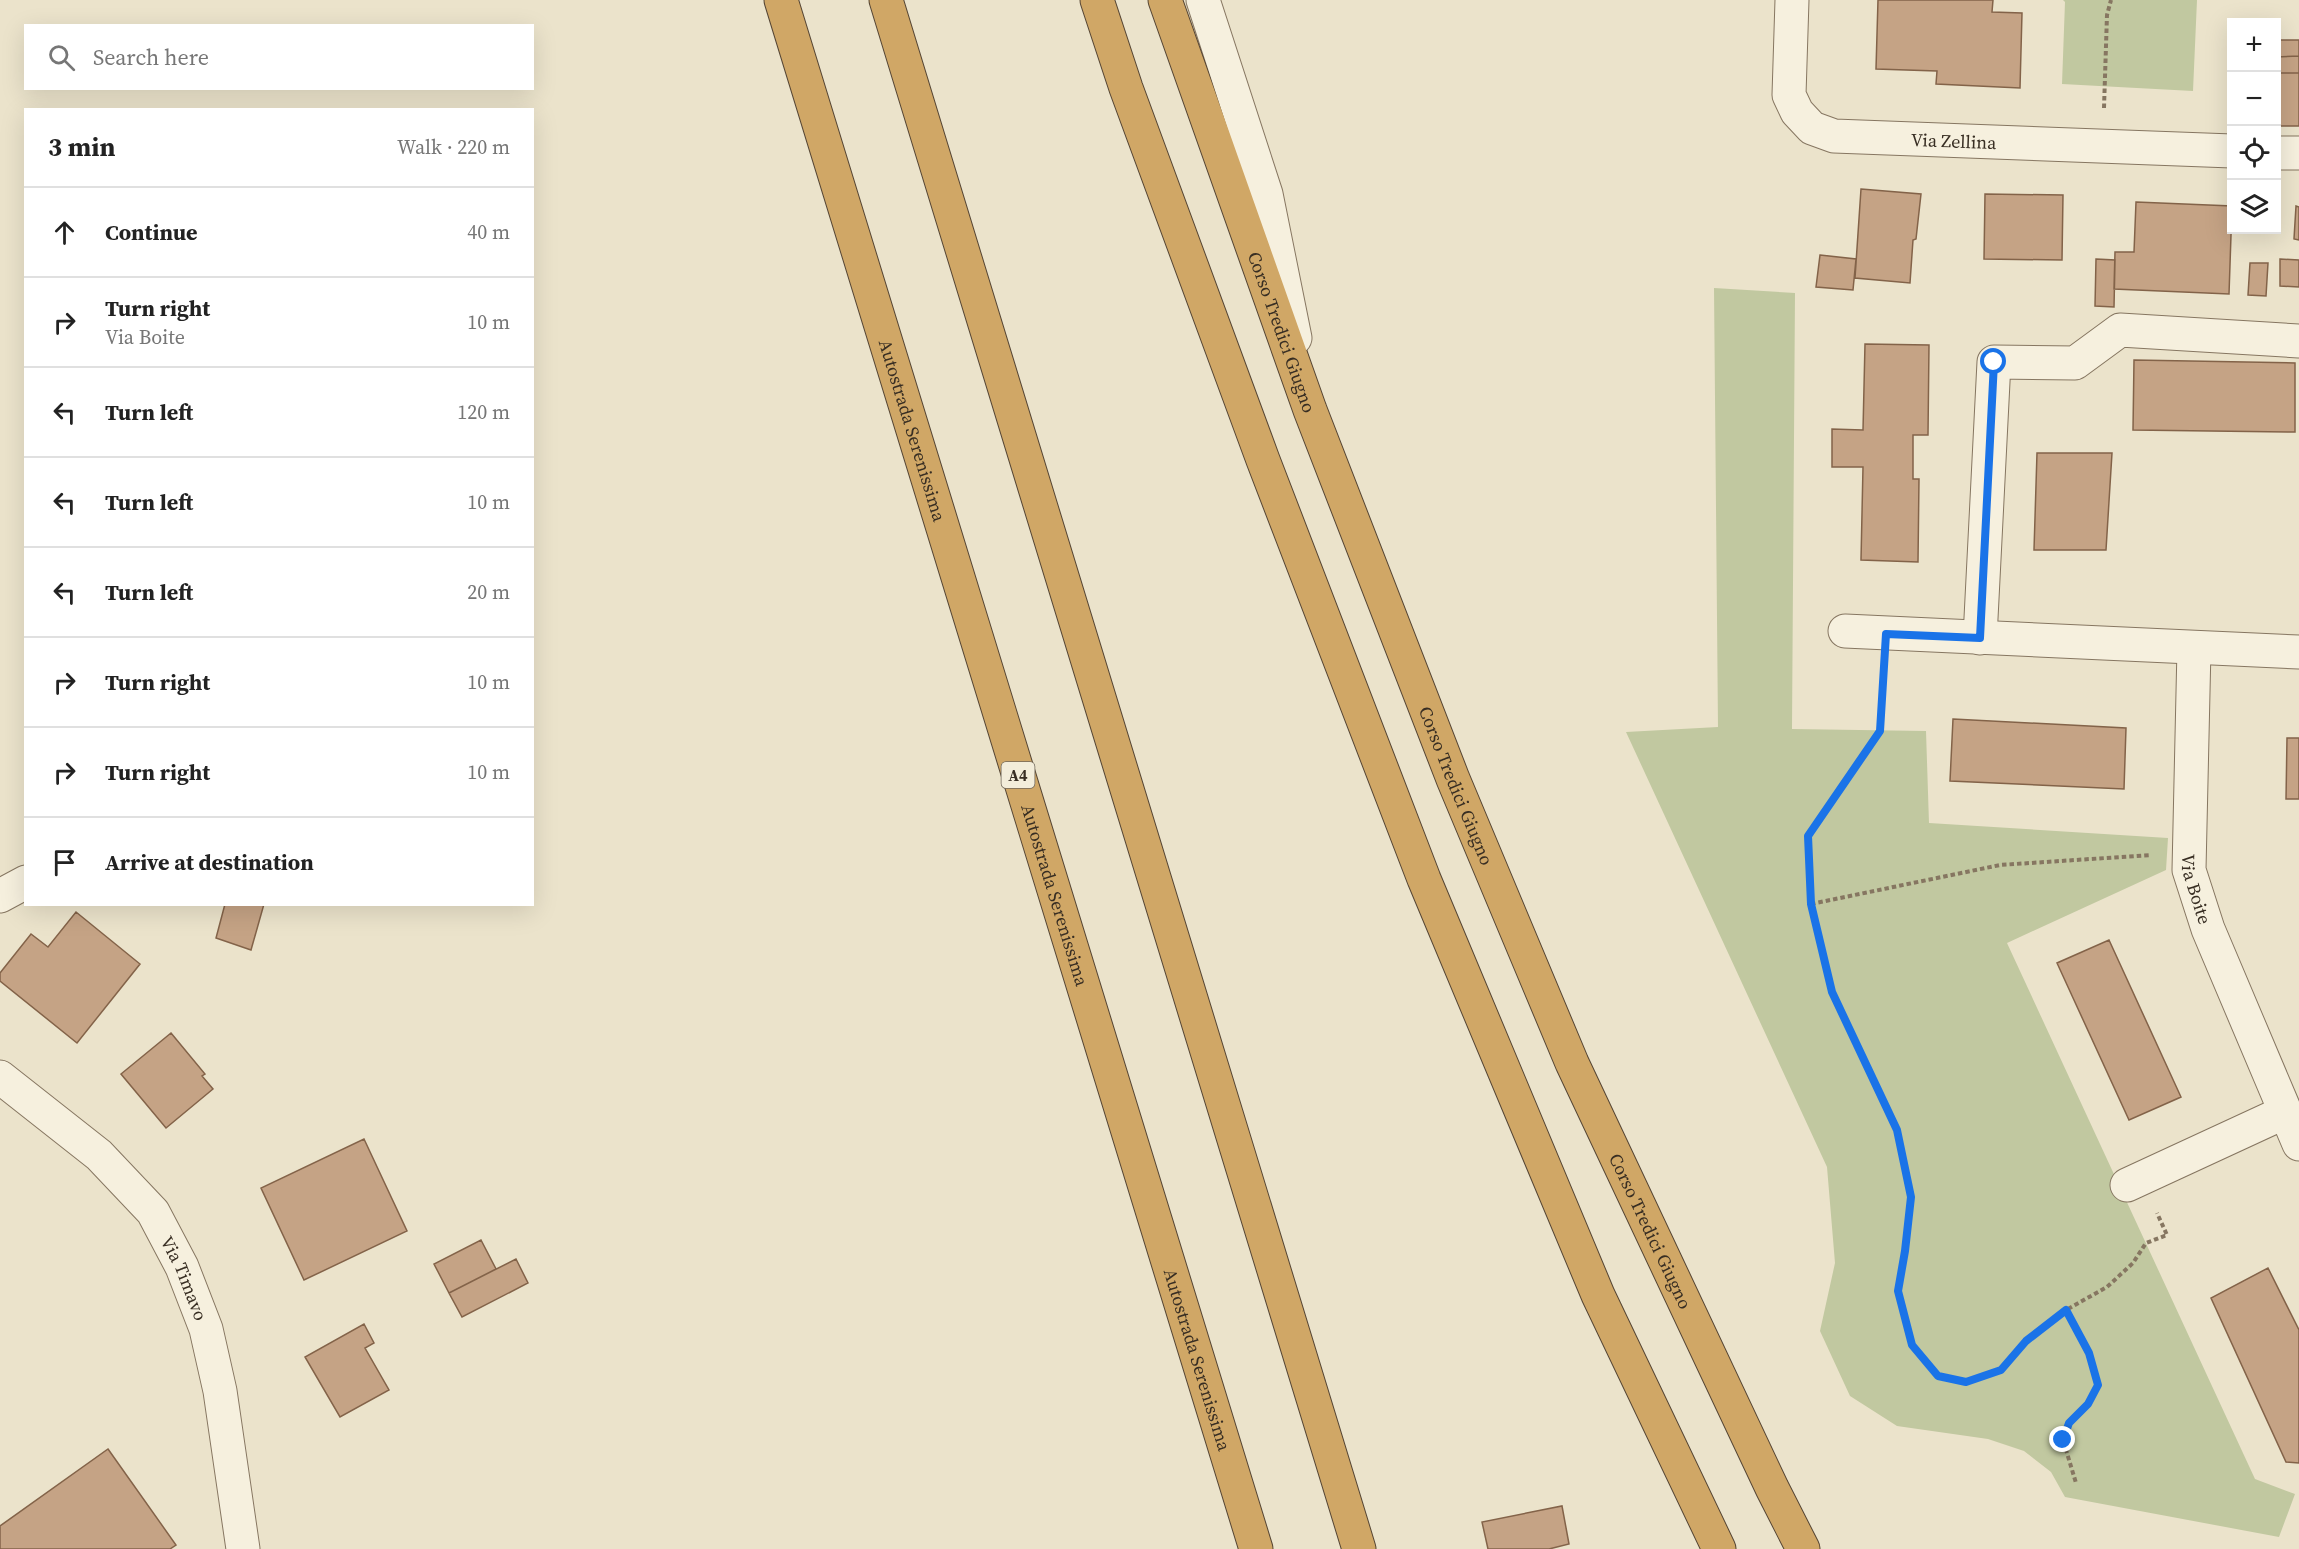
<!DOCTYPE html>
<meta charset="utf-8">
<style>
:root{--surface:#fff;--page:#f6f6f6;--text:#222;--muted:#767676;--line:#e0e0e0}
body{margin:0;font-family:"Source Serif 4",serif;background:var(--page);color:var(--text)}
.controls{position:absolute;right:18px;top:18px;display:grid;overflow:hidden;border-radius:0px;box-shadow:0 6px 24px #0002}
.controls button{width:54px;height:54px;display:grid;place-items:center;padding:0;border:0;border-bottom:2px solid var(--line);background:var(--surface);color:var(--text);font:30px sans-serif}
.stop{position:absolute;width:18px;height:18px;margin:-14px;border:4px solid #1a73e8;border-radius:50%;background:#fff}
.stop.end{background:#1a73e8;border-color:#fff;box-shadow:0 2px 6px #0008}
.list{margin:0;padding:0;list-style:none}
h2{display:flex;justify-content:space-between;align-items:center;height:78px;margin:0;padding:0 24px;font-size:26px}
h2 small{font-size:20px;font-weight:400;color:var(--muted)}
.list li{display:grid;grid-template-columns:39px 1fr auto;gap:18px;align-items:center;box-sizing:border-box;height:90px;padding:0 24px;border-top:2px solid var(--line)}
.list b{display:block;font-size:22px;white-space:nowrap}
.list p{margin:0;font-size:20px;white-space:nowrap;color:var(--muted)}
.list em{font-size:20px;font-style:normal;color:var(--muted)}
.icon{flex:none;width:33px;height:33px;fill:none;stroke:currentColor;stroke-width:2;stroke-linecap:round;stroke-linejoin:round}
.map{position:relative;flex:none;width:2299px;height:1549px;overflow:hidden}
.search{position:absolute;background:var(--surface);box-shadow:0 6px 24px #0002;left:24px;top:24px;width:510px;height:66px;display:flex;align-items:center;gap:15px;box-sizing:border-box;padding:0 21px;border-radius:0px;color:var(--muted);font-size:22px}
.panel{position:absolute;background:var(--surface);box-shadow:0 6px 24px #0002;left:24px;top:108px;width:510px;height:798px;border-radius:0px}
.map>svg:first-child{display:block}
</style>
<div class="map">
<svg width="2299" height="1549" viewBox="0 0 2299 1549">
<rect width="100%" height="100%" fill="#ebe3cb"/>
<path fill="#c1c8a0" d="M2063,0H2197L2193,91L2062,84L2065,2Z
M1714,288L1795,293L1792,729L1926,731L1929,823L2168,838L2166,870L2007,943L2255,1479L2295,1494L2279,1537L2065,1497L2051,1472L2024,1451L1988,1439L1897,1426L1850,1396L1820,1331L1835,1263L1827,1167L1626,732L1718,727Z"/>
<path fill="#c5a385" stroke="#836349" stroke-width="1.5" d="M1878,0H1993L1992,12L2022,13L2020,88L1936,84L1937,71L1876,69Z
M2276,40H2299V56L2276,57Z
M2299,56V73H2276V57Z
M2276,73H2299V126H2276Z
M1861,189L1921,194L1916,239L1913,240L1910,283L1855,278Z
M1985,194L2063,195L2062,260L1984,259Z
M2136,202L2232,206L2229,294L2114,289L2115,252H2134Z
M2296,206L2299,207V240L2294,239Z
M1820,255L1856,259L1853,290L1816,287Z
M2096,259L2115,260L2114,307L2095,306Z
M2280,259L2299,260V287L2280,286Z
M2250,263H2268L2266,296L2248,295Z
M1865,344L1929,345L1928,435H1913V479H1919L1918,562L1861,560L1863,467H1832V429L1863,430Z
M2134,360L2295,363V432L2133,430Z
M2037,453H2112L2106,550H2034Z
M1953,719L2126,728L2124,789L1950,781Z
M2287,738H2299V799H2286Z
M225,904H264L251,950L216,938Z
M76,912L140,964L77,1043L0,981V973L31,934L48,947Z
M2109,940L2181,1097L2129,1120L2057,963Z
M171,1033L205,1074L202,1076L213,1089L166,1128L121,1074Z
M364,1139L407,1231L304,1280L261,1188Z
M481,1240L496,1269L449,1293L434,1264Z
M516,1259L528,1283L462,1317L449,1293Z
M2268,1268L2299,1330V1463L2286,1462L2211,1298Z
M364,1324L374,1343L365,1348L389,1390L340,1417L305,1357Z
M108,1449L176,1545L170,1549H0V1526Z
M1562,1506L1569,1544L1549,1549H1488L1482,1522Z"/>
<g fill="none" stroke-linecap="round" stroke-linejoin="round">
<g stroke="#867661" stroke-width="35">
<g id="minor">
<path d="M1203,0L1266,194L1295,338"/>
<path id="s1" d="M1792,0L1789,95L1797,112L1812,128L1834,136L2232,151"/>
<path d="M2276,153H2299"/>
<path d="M1845,631L2299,652"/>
<path d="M1980,638L1994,362L2075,363L2120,330L2299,341"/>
<path id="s2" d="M2194,648L2189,870L2208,929L2299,1144"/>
<path d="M0,896L26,882"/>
<path id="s3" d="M0,1077L99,1155L153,1212L182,1267L206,1329L220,1391L243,1549"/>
<path d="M2127,1185L2285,1112"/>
</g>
</g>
<g stroke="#554534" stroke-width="35">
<g id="highway">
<path id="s4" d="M781,0L1256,1549"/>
<path d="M886,0L1359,1549"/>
<path d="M1097,0L1126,88L1263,460L1424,879L1598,1295L1719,1549"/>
<path id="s5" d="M1165,0L1310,410L1453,779L1572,1063L1772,1488L1803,1549"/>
</g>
</g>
<path stroke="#867661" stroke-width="4" stroke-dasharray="4.5 3" stroke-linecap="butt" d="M2104,108L2107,15L2111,0
M1884,671L1880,731L1808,836L1811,904L1832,992L1897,1130L1911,1197L1905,1251L1898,1291L1912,1345L1938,1376L1966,1382L2001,1370L2026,1341L2066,1310L2107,1287L2133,1263L2146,1243L2167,1235L2157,1213
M1811,904L2000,865L2151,855
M2066,1310L2089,1353L2098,1385L2088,1404L2069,1423L2063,1440L2076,1483"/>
<use href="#minor" stroke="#f6f0de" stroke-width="33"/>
<use href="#highway" stroke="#d0a766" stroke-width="33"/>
</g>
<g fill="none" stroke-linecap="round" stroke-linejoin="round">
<path stroke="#1a73e8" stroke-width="8" d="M1994,362L1980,638L1886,634L1880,731L1808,836L1811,904L1832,992L1897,1130L1911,1197L1905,1251L1898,1291L1912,1345L1938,1376L1966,1382L2001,1370L2026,1341L2066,1310L2089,1353L2098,1385L2088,1404L2069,1423L2063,1440"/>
</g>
<g text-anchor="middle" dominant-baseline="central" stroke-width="5" stroke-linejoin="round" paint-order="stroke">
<rect fill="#f3edda" stroke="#70675a" stroke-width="1.5" x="1001.5" y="762" width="33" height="26" rx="4.5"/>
<g font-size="16" font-weight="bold" fill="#382e23">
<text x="1018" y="775">A4</text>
</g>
<g font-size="18" fill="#382e23" stroke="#f3edda">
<text stroke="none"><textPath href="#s1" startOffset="279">Via Zellina</textPath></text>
<text stroke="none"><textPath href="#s5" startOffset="352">Corso Tredici Giugno</textPath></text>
<text stroke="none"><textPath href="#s4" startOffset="450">Autostrada Serenissima</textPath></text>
<text stroke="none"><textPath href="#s5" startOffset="838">Corso Tredici Giugno</textPath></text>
<text stroke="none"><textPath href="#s2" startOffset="242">Via Boite</textPath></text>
<text stroke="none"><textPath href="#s4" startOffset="936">Autostrada Serenissima</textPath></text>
<text stroke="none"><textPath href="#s5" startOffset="1324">Corso Tredici Giugno</textPath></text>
<text stroke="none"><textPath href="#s3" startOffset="278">Via Timavo</textPath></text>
<text stroke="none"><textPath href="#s4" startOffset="1422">Autostrada Serenissima</textPath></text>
</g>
</g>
</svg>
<div class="controls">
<button>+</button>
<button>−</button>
<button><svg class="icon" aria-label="locate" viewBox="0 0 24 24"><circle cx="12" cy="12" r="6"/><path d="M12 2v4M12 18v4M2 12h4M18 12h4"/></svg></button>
<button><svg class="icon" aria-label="layers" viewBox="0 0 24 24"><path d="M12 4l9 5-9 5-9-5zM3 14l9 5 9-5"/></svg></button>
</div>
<div class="stop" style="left:1994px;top:362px"></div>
<div class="stop end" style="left:2063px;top:1440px"></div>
<div class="search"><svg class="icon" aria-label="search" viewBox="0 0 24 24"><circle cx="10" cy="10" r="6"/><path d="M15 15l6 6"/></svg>Search here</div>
<section class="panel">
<h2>3 min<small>Walk · 220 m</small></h2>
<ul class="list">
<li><svg class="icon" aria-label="ahead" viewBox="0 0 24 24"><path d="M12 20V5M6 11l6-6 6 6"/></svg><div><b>Continue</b></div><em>40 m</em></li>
<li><svg class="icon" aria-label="right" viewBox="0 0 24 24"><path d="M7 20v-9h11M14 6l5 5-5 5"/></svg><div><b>Turn right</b><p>Via Boite</p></div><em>10 m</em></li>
<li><svg class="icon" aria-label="left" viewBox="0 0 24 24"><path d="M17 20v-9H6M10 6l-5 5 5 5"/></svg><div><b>Turn left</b></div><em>120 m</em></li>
<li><svg class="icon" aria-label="left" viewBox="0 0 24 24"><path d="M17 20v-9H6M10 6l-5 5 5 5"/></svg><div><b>Turn left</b></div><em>10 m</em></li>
<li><svg class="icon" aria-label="left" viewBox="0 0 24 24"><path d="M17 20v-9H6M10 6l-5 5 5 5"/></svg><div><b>Turn left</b></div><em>20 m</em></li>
<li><svg class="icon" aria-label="right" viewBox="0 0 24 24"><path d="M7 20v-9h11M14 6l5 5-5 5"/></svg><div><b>Turn right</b></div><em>10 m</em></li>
<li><svg class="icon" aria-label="right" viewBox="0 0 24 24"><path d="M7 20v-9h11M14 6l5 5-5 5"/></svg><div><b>Turn right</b></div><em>10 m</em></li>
<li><svg class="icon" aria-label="arrive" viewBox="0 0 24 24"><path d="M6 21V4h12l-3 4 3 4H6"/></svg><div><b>Arrive at destination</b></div></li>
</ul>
</section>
</div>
